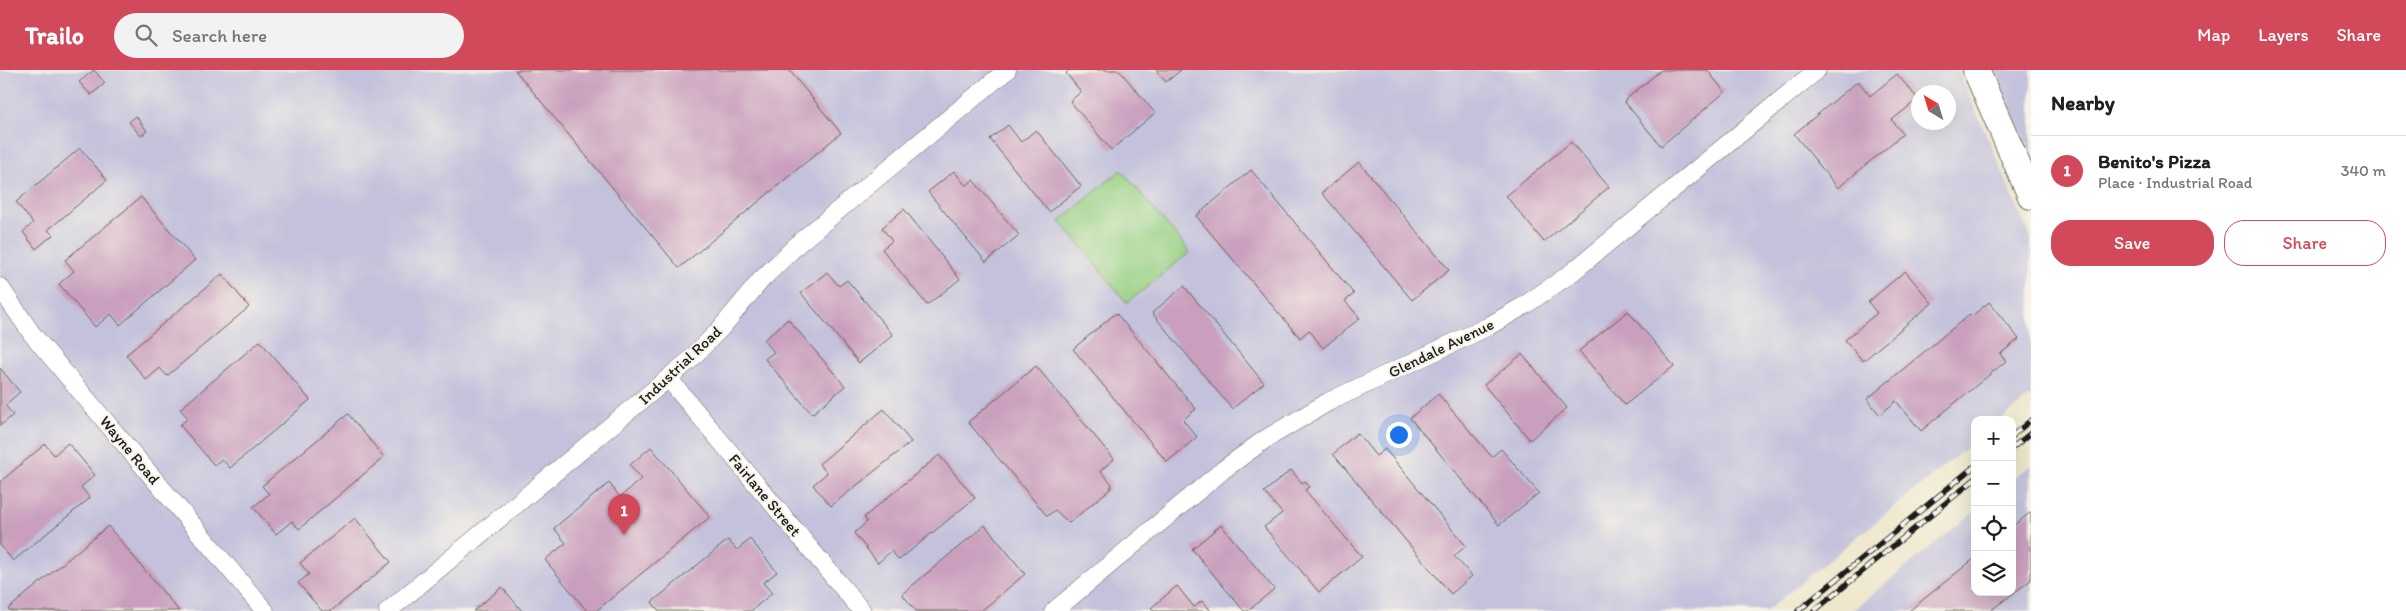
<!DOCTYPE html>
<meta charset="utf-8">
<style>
:root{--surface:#fff;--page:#f2f2f2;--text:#202124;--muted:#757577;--line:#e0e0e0;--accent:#d1495b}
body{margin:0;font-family:Itim,sans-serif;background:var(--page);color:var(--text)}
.controls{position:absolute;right:15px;bottom:15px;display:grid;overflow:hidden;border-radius:10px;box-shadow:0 5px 20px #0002}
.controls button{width:45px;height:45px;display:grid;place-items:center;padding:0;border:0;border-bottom:1px solid var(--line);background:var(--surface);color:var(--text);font:25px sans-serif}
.compass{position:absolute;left:1911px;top:15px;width:45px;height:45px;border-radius:50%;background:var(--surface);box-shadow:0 5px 20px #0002;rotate:322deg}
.you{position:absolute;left:1398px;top:364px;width:18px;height:18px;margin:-12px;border:4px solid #fff;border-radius:50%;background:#1a73e8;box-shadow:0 0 0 8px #1a73e833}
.badge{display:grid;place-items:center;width:32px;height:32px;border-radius:50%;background:var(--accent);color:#fff;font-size:16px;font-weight:700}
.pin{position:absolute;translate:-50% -41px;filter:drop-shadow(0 1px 2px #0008)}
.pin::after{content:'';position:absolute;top:26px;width:18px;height:15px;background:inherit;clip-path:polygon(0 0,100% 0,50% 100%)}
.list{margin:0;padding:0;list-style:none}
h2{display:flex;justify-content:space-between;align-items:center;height:65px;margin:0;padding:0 20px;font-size:21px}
h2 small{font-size:16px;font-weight:400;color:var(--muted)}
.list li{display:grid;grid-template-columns:32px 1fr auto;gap:15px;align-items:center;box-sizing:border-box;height:70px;padding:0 20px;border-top:1px solid var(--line)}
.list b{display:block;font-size:19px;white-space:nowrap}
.list p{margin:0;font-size:16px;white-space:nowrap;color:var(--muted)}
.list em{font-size:16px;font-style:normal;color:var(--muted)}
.actions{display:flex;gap:10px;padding:15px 20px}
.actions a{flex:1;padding:11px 0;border:1px solid var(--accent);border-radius:20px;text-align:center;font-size:18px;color:var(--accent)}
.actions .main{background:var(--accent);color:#fff}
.icon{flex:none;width:28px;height:28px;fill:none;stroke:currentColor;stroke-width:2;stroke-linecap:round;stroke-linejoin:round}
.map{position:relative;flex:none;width:2031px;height:541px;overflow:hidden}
header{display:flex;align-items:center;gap:30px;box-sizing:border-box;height:70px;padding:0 25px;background:var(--accent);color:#fff}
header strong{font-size:24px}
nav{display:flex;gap:28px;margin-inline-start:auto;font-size:18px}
.search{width:350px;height:45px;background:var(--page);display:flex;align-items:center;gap:12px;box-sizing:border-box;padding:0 18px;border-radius:28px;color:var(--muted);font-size:19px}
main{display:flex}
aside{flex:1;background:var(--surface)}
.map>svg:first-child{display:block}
</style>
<header>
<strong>Trailo</strong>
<div class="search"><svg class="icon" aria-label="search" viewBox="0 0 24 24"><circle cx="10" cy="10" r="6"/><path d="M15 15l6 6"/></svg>Search here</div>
<nav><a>Map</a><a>Layers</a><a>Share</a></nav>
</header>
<main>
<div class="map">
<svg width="2031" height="541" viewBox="0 0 2031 541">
<rect width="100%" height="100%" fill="#f7f3e8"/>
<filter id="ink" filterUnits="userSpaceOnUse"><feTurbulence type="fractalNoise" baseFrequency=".02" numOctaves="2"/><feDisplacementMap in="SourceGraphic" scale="10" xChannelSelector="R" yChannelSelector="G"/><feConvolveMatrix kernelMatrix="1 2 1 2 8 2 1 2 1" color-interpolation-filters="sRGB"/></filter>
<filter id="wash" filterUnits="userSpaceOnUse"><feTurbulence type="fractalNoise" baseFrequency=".0096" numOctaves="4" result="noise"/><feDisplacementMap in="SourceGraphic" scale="20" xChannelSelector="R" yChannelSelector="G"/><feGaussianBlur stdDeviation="1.12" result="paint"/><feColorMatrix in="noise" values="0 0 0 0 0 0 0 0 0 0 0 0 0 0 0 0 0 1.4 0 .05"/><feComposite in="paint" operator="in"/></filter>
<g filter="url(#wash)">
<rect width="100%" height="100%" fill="#ede6c9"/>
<path fill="#c3c1db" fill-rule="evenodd" d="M0,0H1958L2031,168V325L2001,350H1975V371L1766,541H0ZM1918,22H1948V52H1918Z
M1995,0H2031V83Z
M2031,395V541H1852L1975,441V522H2012V410Z"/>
<path fill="#96d083" stroke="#597650" d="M1121,100L1190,182L1127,233L1060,151Z"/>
<g id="blocks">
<path fill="#c99fbd" d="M94,0L105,13L91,25L79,12Z
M515,0H789L841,63L679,198Z
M1069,0H1119L1155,43L1111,80L1070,31L1081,22L1066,3Z
M1156,0H1181L1166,12Z
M1661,0H1707L1725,22L1661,76L1624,31Z
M1897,4L1918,29L1892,50L1903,64L1838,118L1794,64L1858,11L1870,26Z
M136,46L147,61L141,66L129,52Z
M1008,55L1021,72L1036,60L1081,116L1049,142L990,69Z
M1571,72L1609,117L1544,172L1506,126Z
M80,78L107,110L48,160L53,165L36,179L23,162L33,153L16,132Z
M1359,92L1449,200L1412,230L1322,123Z
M1251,100L1354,224L1345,231L1360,248L1323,278L1309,260L1300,268L1196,146Z
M954,101L966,116L973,110L1019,165L986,192L928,122Z
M141,127L195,190L120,255L111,244L95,257L59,214L74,201L65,190Z
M904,139L960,209L927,235L882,179L892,171L882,158Z
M1905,201L1932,233L1863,291L1845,270L1877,243L1868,232Z
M827,202L839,216L847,210L893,265L859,293L801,223Z
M222,204L249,237L167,306L160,298L146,310L126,285Z
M1184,216L1264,313L1232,339L1152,243Z
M1989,232L2019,269L2000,284L2006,291L1921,361L1896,331L1880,345L1867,329L1970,244L1972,246Z
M1628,241L1674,296L1625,335L1579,281Z
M1116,243L1196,339L1183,350L1197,367L1167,392L1073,279Z
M788,249L845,316L812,344L765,289L774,282L764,270Z
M260,271L310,330L230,398L222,389L214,395L180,355L188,348L180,339Z
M1522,284L1567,338L1530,370L1484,315Z
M1036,296L1114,389L1100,401L1112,414L1110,419L1069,453L1055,440L1047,446L968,352Z
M0,298L20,322L5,335L13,345L0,356Z
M1438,324L1492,387L1501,379L1539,423L1499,455L1410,348Z
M884,339L911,372L831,436L813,415L827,403L819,394Z
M348,344L384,387L299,459L292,451L276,464L253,437L269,424L262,416Z
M1357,363L1376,386L1385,379L1466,476L1454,486L1472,506L1451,524L1333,384Z
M68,373L95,405L81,417L90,428L13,491L0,475V412L45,374L54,385Z
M651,377L710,447L596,541H587L545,490L566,473L554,458L609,413L620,427L641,409L630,395Z
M939,385L975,428L899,490L891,481L878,493L854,463L867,452L864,447Z
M1291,400L1302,413L1305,411L1309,417L1305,420L1362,487L1319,522L1264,457L1282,443L1264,422Z
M2031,442V510L1990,541H1909L1975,488V522H2012V457Z
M355,448L391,492L331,541H322L298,513L309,504L300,493Z
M985,455L1025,504L981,541H916L902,524Z
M1221,455L1274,519L1248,541H1244L1192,479Z
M108,456L179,541H10L8,539Z
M750,469L777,502L763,513L772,523L751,541H659L652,532L728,470L737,480Z
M1177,516L1194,537L1202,531L1211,541H1154L1151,538Z
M502,517L522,541H473Z"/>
</g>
</g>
<g filter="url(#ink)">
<use href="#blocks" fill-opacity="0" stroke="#656359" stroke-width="1"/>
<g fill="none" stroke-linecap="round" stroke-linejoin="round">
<g stroke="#656359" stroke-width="19">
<path id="street" d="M0,217L32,264L265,541
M668,308L862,541
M388,541L690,290L721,258L761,210L800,172L1007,0
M1054,541L1223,400L1264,370L1328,332L1487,257L1525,235L1570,204L1817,0"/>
</g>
<g stroke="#656359" stroke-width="28">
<path id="secondary" d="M1976,0L2031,126"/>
</g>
<use href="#street" stroke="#fff" stroke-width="18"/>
<use href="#secondary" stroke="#fff" stroke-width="26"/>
<g stroke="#1c1c1c" stroke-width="5.5">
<path id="rail" d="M2012,366L2031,350
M2012,378L2031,363
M1798,541L1975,396
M1814,541L1975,409"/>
</g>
<use href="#rail" stroke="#f7f3e8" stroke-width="4" stroke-dasharray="11" stroke-linecap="butt"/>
</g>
</g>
<g text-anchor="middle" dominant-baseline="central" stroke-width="4" stroke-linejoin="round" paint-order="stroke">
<g font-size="16" fill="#1c1c1c" stroke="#f7f3e8">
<text transform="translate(1441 278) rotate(-26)">Glendale Avenue</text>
<text transform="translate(680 295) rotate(-43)">Industrial Road</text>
<text transform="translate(130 380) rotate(50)">Wayne Road</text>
<text transform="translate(765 425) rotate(50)">Fairlane Street</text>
</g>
</g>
</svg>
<div class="controls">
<button>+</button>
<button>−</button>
<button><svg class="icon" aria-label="locate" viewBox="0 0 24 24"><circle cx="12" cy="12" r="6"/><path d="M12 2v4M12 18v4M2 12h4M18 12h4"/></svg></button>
<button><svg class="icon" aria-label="layers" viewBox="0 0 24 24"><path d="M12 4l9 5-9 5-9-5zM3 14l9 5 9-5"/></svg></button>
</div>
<svg class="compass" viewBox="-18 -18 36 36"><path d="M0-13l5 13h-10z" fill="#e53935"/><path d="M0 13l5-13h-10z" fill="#757577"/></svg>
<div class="you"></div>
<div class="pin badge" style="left:624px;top:465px">1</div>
</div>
<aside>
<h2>Nearby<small></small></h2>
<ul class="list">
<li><span class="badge">1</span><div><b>Benito's Pizza</b><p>Place · Industrial Road</p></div><em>340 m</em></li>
</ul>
<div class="actions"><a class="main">Save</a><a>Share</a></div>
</aside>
</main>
